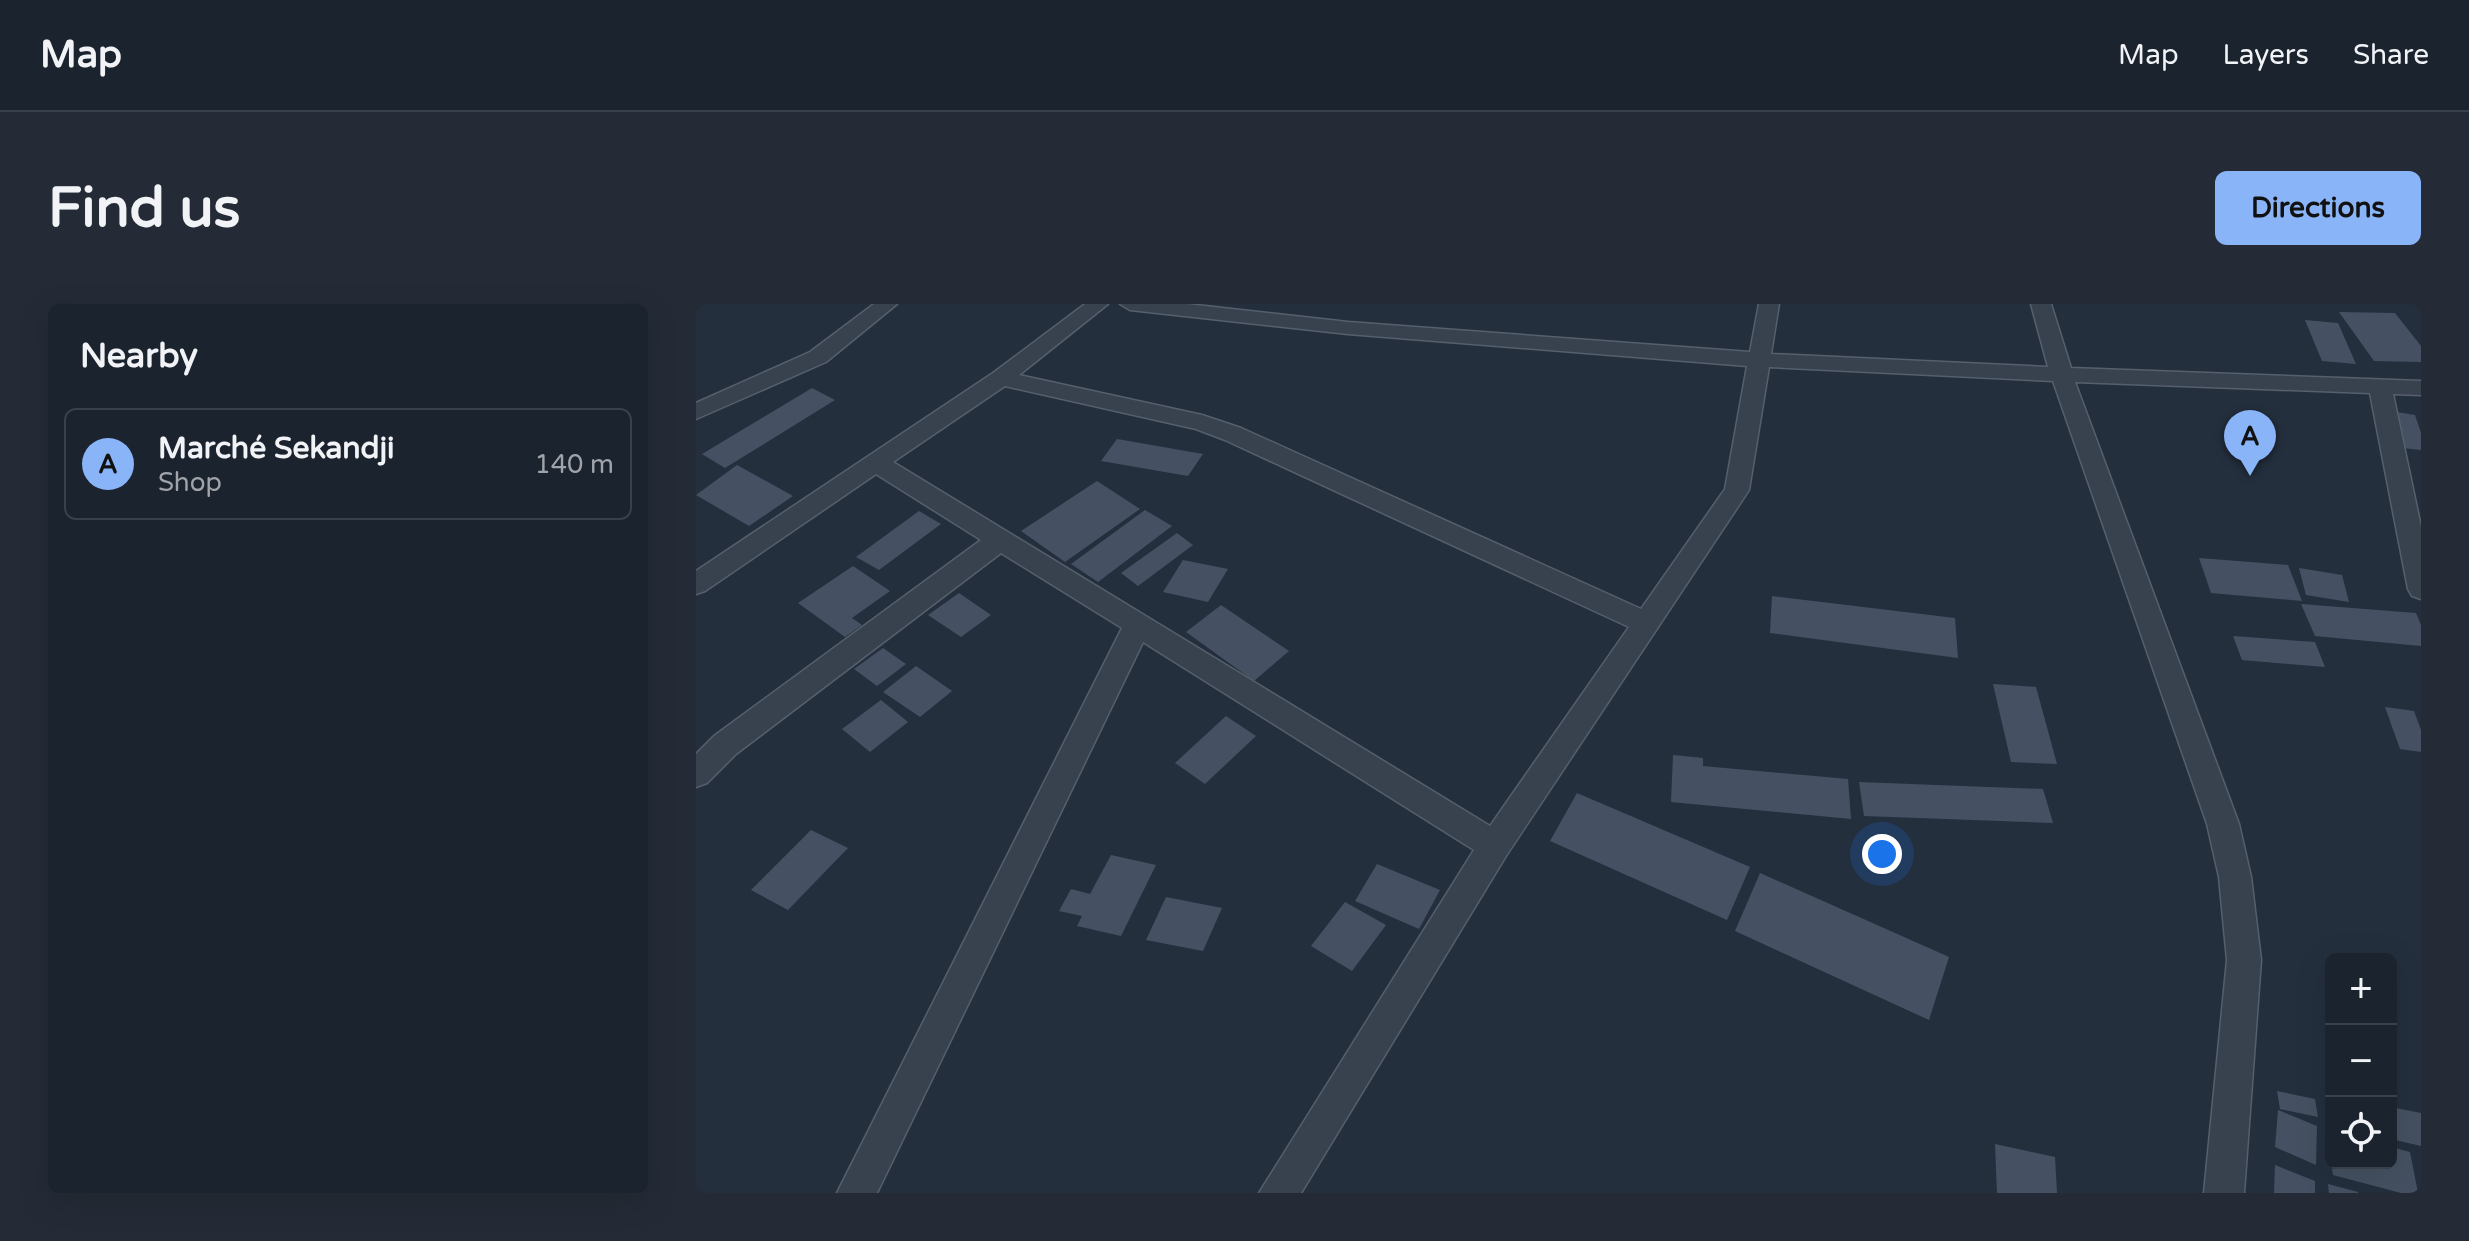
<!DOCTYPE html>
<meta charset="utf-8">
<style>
:root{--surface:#1b232e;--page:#242b36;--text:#f1f3f6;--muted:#a0a4aa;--line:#39404a;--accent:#8ab4f8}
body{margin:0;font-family:"Varela Round",sans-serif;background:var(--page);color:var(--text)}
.controls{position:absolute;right:24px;bottom:24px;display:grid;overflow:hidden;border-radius:12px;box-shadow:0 8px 32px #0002}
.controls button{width:72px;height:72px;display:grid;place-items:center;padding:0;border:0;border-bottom:2px solid var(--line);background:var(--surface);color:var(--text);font:40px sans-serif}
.you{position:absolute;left:1186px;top:550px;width:28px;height:28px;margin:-20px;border:6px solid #fff;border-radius:50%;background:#1a73e8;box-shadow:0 0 0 12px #1a73e833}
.badge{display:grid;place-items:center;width:52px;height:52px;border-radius:50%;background:var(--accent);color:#111;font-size:26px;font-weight:700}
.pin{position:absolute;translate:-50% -66px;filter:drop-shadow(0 2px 4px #0008)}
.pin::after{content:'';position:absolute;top:42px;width:28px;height:24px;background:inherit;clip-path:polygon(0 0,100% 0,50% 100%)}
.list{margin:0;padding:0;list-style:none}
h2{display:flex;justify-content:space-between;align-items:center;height:104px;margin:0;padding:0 32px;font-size:34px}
h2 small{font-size:26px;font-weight:400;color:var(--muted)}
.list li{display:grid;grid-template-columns:52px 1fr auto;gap:24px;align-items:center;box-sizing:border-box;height:112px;margin:0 16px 16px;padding:0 16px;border:2px solid var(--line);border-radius:12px}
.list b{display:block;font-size:30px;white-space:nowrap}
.list p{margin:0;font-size:26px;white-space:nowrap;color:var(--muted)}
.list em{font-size:26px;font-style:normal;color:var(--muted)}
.icon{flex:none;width:44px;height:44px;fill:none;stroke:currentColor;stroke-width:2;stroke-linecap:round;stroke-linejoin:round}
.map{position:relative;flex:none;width:1725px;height:889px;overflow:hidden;border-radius:12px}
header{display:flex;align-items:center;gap:48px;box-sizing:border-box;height:112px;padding:0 40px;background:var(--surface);border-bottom:2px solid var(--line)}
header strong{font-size:38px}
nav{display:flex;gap:44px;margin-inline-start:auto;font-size:28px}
.intro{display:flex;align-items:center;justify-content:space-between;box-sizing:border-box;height:192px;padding:0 48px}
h1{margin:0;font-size:56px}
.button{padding:20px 36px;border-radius:12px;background:var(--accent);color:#111;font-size:28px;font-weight:700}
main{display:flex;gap:48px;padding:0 48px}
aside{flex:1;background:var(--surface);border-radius:12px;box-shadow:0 8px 32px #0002}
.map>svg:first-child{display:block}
</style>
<header>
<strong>Map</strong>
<nav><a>Map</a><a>Layers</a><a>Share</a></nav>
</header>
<div class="intro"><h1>Find us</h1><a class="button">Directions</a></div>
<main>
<aside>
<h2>Nearby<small></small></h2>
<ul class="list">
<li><span class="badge">A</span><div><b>Marché Sekandji</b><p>Shop</p></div><em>140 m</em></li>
</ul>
</aside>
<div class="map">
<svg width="1725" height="889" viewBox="0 0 1725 889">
<rect width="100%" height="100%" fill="#242f3e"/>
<path fill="#455162" d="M1643,8L1699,9L1725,42V58L1678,57Z
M1609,16L1642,19L1660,60L1626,57Z
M116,84L139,96L29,164L6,150Z
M1694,107L1719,111L1725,129V146L1706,144Z
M421,135L507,150L492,172L405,157Z
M41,161L97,192L53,222L0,191Z
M401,177L444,205L369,258L325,227Z
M449,206L476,222L402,278L375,260Z
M223,207L245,220L183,266L160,253Z
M481,229L497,241L442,282L425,269Z
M1503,254L1592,261L1606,297L1515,289Z
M487,256L532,265L512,298L467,288Z
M157,262L194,287L156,314L166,321L149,333L102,299Z
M1603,264L1646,271L1653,298L1610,291Z
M263,289L295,311L265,333L232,311Z
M1076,292L1259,314L1262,354L1074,329Z
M1605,300L1720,309L1725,321V342L1619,332Z
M525,301L593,347L558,377L490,328Z
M1537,332L1619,338L1629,363L1546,356Z
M187,344L210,360L181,382L158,365Z
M220,362L256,387L224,413L187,388Z
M1297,380L1340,383L1361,460L1315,458Z
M185,396L212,418L174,448L146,425Z
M1689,403L1718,407L1725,426V448L1704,445Z
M530,412L560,432L509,480L479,459Z
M977,451L1007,454V462L1152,475L1155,515L975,498Z
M1163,478L1347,485L1357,519L1168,512Z
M881,489L1054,563L1031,616L854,537Z
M115,526L152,544L92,606L55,586Z
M415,551L460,561L425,632L381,622L386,612L363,607L375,585L394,590Z
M681,560L744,586L723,625L659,597Z
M1064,569L1253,653L1233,716L1039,627Z
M470,593L526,604L507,647L450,636Z
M649,598L690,621L656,667L615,642Z
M1581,787L1619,795L1622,813L1584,805Z
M1695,803L1725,809V842L1695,835Z
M1582,806L1621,822L1620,861L1579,843Z
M1299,840L1359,853L1361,889H1301Z
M1695,843L1714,848L1722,889H1705L1637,871L1635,859H1695Z
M1579,861L1619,877V889H1578Z
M1632,880L1662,888V889H1633Z"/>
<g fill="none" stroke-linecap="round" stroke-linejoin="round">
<g stroke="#565f6c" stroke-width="3">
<path id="minor" d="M178,0H201L130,58L0,115V99L114,48Z
M389,0H412L323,71L506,111L545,124L945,305L1029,185L1051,62L652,30L434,6L424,0H491L652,18L1054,48L1063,0H1083L1075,50L1352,63L1335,0H1355L1375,64L1725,77V91L1697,90L1725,223V295L1716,292L1712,285L1674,89L1379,78L1543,520L1555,573L1565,656L1548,889H1508L1531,656L1523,573L1511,520L1357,77L1073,63L1053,186L810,552L605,889H563L778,546L447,338L181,889H141L426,324L305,249L40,450L11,479L0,483V450L18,432L285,236L180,170L9,287L0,290V267L297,69ZM309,82L500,125L529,136L933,323L794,522L197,158Z"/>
</g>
<use href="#minor" fill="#38414e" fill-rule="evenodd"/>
</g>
</svg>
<div class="controls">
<button>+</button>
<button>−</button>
<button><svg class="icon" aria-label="locate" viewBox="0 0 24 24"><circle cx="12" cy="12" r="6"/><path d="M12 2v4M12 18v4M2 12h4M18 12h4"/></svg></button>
</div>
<div class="you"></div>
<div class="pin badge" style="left:1554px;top:172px">A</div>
</div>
</main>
